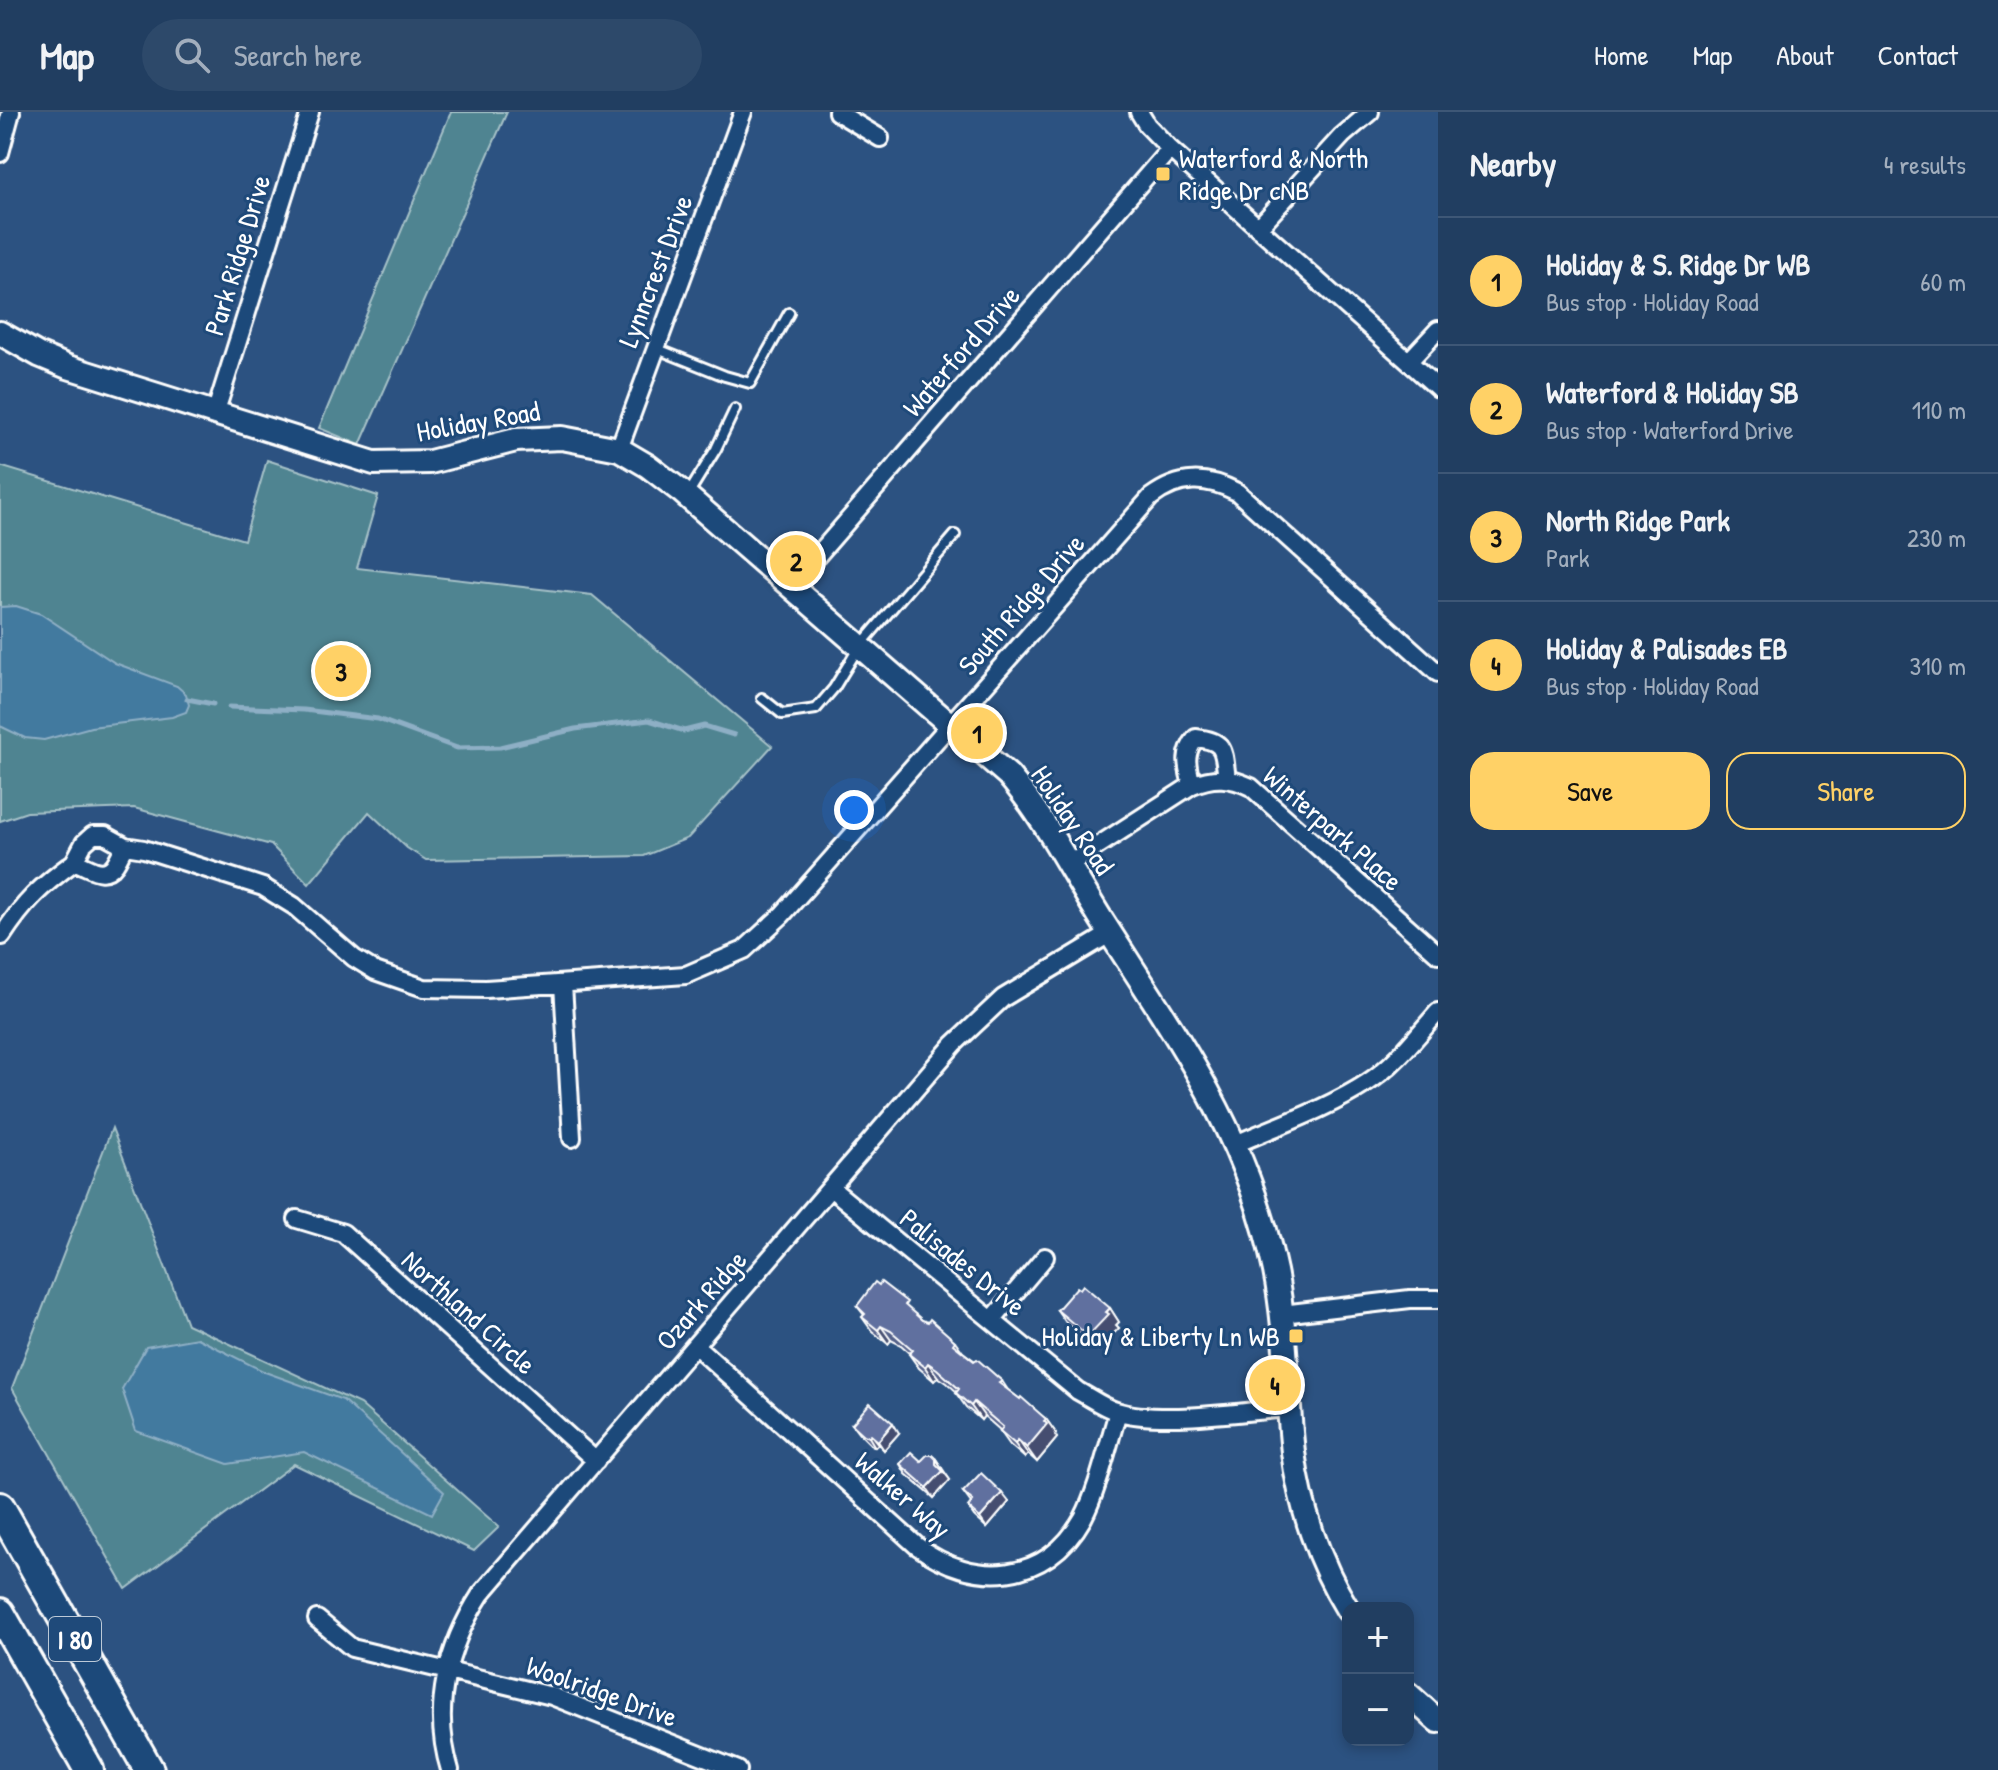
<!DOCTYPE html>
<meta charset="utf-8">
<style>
:root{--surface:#213e61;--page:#2d496a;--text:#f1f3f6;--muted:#a2aebd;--line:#3e5776;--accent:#ffd166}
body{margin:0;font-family:"Patrick Hand",sans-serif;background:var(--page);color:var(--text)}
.controls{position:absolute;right:24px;bottom:24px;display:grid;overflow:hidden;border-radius:16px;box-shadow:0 4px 12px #0003}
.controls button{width:72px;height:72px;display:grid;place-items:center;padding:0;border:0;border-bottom:2px solid var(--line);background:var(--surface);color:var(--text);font:40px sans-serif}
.you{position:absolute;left:854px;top:698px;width:28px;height:28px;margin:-20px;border:6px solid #fff;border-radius:50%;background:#1a73e8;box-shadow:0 0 0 12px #1a73e833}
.badge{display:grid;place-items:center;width:52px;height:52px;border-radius:50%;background:var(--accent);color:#111;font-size:26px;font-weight:700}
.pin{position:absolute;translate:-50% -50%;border:4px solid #fff;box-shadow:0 2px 8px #0006}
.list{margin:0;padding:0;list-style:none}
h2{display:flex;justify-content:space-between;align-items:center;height:104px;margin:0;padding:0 32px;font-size:34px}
h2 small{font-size:26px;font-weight:400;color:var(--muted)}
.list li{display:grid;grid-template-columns:52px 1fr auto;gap:24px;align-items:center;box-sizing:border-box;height:128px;padding:0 32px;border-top:2px solid var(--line)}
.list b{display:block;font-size:30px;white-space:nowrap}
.list p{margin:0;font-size:26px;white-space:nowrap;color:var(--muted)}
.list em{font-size:26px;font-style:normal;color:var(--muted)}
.actions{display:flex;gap:16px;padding:24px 32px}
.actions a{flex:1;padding:18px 0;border:2px solid var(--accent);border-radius:24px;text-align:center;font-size:28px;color:var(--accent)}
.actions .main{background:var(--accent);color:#111}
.icon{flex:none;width:44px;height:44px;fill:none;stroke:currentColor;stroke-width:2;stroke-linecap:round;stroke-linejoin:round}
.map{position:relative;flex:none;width:1438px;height:1658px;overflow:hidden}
header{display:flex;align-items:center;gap:48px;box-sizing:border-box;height:112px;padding:0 40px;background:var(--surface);border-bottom:2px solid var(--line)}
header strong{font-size:38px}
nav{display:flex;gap:44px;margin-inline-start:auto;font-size:28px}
.search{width:560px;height:72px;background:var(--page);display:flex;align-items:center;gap:20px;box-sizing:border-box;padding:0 28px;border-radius:44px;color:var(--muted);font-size:30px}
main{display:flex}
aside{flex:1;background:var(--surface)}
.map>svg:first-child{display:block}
</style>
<header>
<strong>Map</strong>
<div class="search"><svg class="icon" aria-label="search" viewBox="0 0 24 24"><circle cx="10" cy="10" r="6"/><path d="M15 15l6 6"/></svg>Search here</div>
<nav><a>Home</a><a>Map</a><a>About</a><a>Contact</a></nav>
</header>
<main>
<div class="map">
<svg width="1438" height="1658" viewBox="0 0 1438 1658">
<rect width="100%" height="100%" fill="#2c5281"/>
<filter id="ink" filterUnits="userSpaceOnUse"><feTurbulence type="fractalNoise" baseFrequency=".0125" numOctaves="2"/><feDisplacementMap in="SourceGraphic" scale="16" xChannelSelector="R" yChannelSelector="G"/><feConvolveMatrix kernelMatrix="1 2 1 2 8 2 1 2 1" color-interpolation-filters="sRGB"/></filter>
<g filter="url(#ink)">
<path fill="#4f8491" stroke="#a7c2c8" stroke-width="2" d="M451,0H507L360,333L319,316Z
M267,348L378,384L357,456L592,483L772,634L688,726L644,744L426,748L407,736L369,700L309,772L271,733L134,696L27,700L0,709V354L244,428Z
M112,1016L187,1212L360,1292L499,1415L474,1439L294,1352L126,1477L12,1276Z"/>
<path fill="#437a9f" stroke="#8eafc5" stroke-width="2" d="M16,494L41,502L115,551L177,574L186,582L189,593L186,600L172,605L91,615L44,628L25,626L0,614V495Z
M197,1226L265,1260L343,1288L444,1380L432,1402L304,1340L228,1352L136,1319L122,1277L146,1235Z"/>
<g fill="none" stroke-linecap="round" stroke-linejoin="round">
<path stroke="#8eafc5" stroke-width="5" d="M187,587L213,592
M229,595L304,598L378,607L457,636L500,635L575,617L649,608L684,619L704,614L734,623"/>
<g stroke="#fff" stroke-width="14">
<path id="lane" d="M655,236L725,264L750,271L789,201
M687,384L716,337L735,297
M762,586L782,602L816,597L834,576L859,535L955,423"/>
</g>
<g stroke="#fff" stroke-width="22">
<path id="street" d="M837,0L880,26
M1139,0L1147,13L1170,37L1438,276
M0,41L11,0
M1258,116L1342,24L1370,0
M1409,249L1438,218
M215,302L310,0
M619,337L743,0
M791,474L1170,37
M1192,673C1187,654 1183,642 1196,626C1227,629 1223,640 1227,667
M93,723H105L125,734C121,740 119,746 115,752C103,769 88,753 74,750L84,731Z
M125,734L144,737L263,775L294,794L354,846L375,859L424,876L486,877L686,863L744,838L782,803L1151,385C1179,364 1206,364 1237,380L1438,561
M1068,753L1192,673C1214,664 1230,665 1251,675L1438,842
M2,824C24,790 41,774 74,750
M563,872L572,1026
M1236,1032C1279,1013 1327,997 1367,971C1395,953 1416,925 1438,900
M832,1077L1078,1279C1091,1286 1103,1295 1116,1299C1160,1313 1242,1299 1289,1296
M297,1107L343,1121L596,1349
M1282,1202L1410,1187H1438
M992,1208L1045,1145
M696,1234L917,1434C974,1476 1046,1472 1083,1406C1098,1378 1108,1332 1118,1300
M317,1507L352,1536L552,1584L738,1658
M450,1658C431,1596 447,1535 481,1482L954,932L1003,886L1111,821"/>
</g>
<g stroke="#fff" stroke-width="28">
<path id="secondary" d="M0,221L39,243L68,255L374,351L430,350L516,328L562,326L619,337L648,354L682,380L1008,663C1046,707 1072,761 1103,810C1177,926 1247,1021 1275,1159C1287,1219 1286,1280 1293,1340C1300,1395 1319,1451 1348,1498
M1408,1582L1438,1609"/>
</g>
<g stroke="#fff" stroke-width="34">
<path id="highway" d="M0,1395L149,1658
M0,1501L89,1658"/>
</g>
<use href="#lane" stroke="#1f4a7a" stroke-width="8"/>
<use href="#street" stroke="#1f4a7a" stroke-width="16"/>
<use href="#secondary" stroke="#1f4a7a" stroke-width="22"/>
<use href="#highway" stroke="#1f4a7a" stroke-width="28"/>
</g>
<path fill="#536089" stroke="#fff" stroke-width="2" d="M857,1194L915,1202L922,1208L955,1229L963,1240L1002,1269L1008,1278L1046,1307L1056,1321L1055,1323L1057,1326L1037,1350L1028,1342L1025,1346L1010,1333L1000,1319H1001L984,1304L981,1308L966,1295L956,1281L957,1280L947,1271L938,1265L934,1269L919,1256L909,1242L910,1241L901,1233L891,1228L888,1232L872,1219L862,1205L864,1203Z
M1110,1196L1119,1210L1116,1213L1119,1216L1098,1238L1067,1212L1057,1198Z
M852,1312L899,1321L884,1338L878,1332L875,1335L870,1332L859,1321Z
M936,1347L950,1368L934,1386L906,1362L900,1352Z
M963,1380L1009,1390L987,1416L974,1404L968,1395L971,1391Z"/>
<path fill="#444e6f" stroke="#fff" stroke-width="2" d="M1110,1196L1119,1210L1116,1213L1119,1216L1098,1238L1088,1224Z
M881,1214L891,1228L888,1232L878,1218Z
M928,1251L938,1265L934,1269L925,1255Z
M974,1290L984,1304L981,1308L971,1294Z
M1046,1307L1056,1321L1055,1323L1057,1326L1037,1350L1027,1336Z
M893,1311L899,1321L884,1338L878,1329Z
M871,1323L878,1332L875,1335L869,1325Z
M1018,1328L1028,1342L1025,1346L1015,1332Z
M936,1347L942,1356V1360L943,1359L950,1368L934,1386L927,1376Z
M1002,1381L1009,1390L987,1416L980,1406Z"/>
<path fill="#61709f" stroke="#fff" stroke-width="2" d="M875,1170L879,1173L881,1170L907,1190L905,1193L922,1208L928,1210L930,1207L955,1229L953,1232L974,1249L977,1247L1002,1269L999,1271L1020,1287L1021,1285L1046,1307L1044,1309L1047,1312L1027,1336L1018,1328L1015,1332L1000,1319L1003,1315L974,1290L971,1294L956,1281L959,1277L937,1257L928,1251L925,1255L909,1242L913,1238L891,1219L881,1214L878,1218L862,1205L865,1202L857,1194Z
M1083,1173L1110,1196L1106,1200L1109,1202L1088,1224L1057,1198L1077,1175L1080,1177Z
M870,1291L893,1311L878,1329L871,1323L869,1325L864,1323L852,1312Z
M911,1340L921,1349L927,1343H932L936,1347V1352L943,1359L927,1376L900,1352Z
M981,1361L1002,1381L980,1406L968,1395L973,1389L963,1380Z"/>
</g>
<g fill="#ffd166" stroke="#1f4a7a" stroke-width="3">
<rect x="1155" y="54" width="16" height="16" rx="4"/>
<rect x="1288" y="1216" width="16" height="16" rx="4"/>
</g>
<g text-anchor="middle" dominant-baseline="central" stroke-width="6" stroke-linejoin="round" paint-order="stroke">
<rect fill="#1f4a7a" stroke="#bcc9d7" stroke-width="2" x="49" y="1505" width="52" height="44" rx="6"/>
<g font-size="26" font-weight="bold" fill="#fff">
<text x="75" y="1527">I 80</text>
</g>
<g font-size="28" fill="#fff" stroke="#1f4a7a" text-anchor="start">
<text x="1179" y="46">Waterford &amp; North<tspan x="1179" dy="32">Ridge Dr cNB</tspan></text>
<text x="1280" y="1224" text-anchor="end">Holiday &amp; Liberty Ln WB</text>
</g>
<g font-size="28" fill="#fff" stroke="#1f4a7a">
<text transform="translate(237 143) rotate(-73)">Park Ridge Drive</text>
<text transform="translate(655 159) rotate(-69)">Lynncrest Drive</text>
<text transform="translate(961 239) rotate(-49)">Waterford Drive</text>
<text transform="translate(478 309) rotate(-10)">Holiday Road</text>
<text transform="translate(1021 492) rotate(-49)">South Ridge Drive</text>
<text transform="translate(1073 708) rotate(56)">Holiday Road</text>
<text transform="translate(1333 716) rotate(41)">Winterpark Place</text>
<text transform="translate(963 1150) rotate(39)">Palisades Drive</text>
<text transform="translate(701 1188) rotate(-49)">Ozark Ridge</text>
<text transform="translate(469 1200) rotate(42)">Northland Circle</text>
<text transform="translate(903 1383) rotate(41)">Walker Way</text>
<text transform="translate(602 1579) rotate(20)">Woolridge Drive</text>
</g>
</g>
</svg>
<div class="controls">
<button>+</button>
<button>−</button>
</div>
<div class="you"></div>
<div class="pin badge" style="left:977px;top:621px">1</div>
<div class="pin badge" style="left:796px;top:449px">2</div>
<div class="pin badge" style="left:341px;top:559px">3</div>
<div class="pin badge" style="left:1275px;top:1273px">4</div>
</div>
<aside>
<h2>Nearby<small>4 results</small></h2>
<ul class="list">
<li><span class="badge">1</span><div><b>Holiday &amp; S. Ridge Dr WB</b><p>Bus stop · Holiday Road</p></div><em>60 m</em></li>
<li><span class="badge">2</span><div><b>Waterford &amp; Holiday SB</b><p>Bus stop · Waterford Drive</p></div><em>110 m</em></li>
<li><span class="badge">3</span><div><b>North Ridge Park</b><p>Park</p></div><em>230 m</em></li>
<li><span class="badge">4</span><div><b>Holiday &amp; Palisades EB</b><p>Bus stop · Holiday Road</p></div><em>310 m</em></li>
</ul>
<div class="actions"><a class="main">Save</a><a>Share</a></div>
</aside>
</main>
